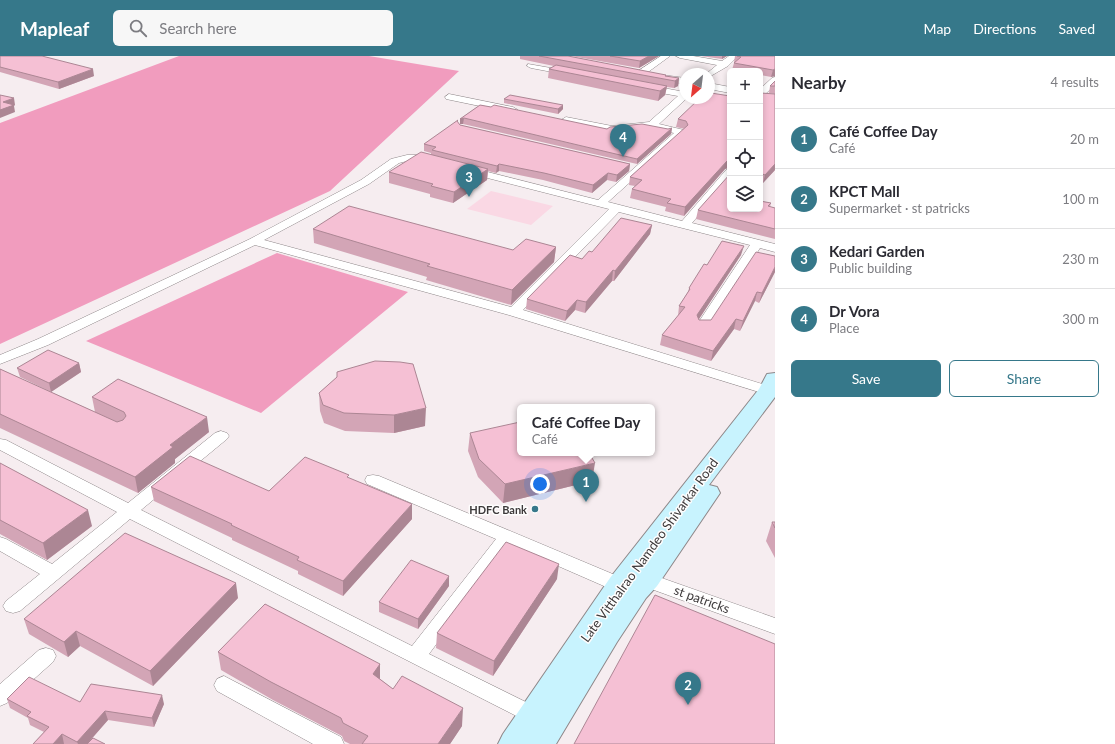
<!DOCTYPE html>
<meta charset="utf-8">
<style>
:root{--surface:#fff;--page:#f7f7f7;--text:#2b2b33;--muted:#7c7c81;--line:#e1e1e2;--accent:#36788a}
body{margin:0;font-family:Lato,sans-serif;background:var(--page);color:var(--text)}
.controls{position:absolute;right:12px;top:12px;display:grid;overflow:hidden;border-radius:6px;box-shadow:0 2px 6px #0003}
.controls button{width:36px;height:36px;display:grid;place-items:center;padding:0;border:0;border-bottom:1px solid var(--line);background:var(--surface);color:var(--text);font:20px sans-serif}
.compass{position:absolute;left:679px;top:12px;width:36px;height:36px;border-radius:50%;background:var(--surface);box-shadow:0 2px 6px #0003;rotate:208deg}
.you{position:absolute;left:540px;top:428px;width:14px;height:14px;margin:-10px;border:3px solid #fff;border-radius:50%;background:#1a73e8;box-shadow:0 0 0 6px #1a73e833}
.badge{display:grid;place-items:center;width:26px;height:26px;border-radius:50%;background:var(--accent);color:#fff;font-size:13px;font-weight:700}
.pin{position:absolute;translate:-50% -33px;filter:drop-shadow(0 1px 2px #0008)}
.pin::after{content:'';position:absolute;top:21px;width:14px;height:12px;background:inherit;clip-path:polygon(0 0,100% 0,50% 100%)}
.popup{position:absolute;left:517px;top:348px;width:138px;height:52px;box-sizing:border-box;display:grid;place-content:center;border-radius:6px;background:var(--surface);filter:drop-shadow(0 1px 3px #0005);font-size:13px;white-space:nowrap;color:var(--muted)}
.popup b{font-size:15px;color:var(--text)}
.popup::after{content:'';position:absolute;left:50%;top:100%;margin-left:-8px;border:8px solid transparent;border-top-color:var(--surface)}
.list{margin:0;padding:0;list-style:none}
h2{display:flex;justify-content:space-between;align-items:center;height:52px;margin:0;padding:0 16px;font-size:17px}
h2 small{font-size:13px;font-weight:400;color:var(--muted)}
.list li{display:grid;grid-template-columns:26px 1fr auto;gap:12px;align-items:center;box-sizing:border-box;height:60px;padding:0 16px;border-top:1px solid var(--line)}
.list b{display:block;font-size:15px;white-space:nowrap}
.list p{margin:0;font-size:13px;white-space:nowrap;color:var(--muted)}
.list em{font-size:13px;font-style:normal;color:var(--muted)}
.actions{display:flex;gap:8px;padding:12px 16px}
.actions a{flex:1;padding:9px 0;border:1px solid var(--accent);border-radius:6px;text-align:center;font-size:14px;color:var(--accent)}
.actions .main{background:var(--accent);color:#fff}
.icon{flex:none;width:22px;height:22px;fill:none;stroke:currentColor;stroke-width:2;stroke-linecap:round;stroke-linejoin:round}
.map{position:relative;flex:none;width:775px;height:688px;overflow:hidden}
header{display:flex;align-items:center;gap:24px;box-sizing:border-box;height:56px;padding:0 20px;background:var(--accent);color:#fff}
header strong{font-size:19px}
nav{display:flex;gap:22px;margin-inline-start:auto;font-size:14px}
.search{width:280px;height:36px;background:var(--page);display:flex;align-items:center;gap:10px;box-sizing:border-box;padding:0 14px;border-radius:6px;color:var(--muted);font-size:15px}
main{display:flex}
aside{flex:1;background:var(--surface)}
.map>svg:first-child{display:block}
</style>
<header>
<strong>Mapleaf</strong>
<div class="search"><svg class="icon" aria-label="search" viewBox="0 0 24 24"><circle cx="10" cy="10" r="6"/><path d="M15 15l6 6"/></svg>Search here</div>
<nav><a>Map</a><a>Directions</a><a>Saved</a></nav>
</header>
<main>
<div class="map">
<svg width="775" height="688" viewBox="0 0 775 688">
<rect width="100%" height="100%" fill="#f6edf0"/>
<path fill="#fad8e4" d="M491,135L553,150L531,169L467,153Z"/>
<path fill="#f19cbe" d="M179,0H369L459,15L330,135L0,288V67Z
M277,197L408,236L261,357L86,285Z"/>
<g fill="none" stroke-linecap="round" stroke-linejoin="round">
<g stroke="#8e8789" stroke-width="1">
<path id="street" d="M661,0H670L644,19H638L637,17L638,15Z
M676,0H693L722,5L729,0H738L728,10L709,21V18H706L717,9L680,2Z
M528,8L568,15L572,17L568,19L531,12L527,10Z
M655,18L685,22V28L655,22L654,20Z
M775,21V29L763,40L760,41V33L772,22Z
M709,27L730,31V37L709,33Z
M647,29L685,36V42H687L659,68L684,74L686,76L608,146L682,165L726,114L730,113V122L692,167L775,188V196L760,192L708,273H698L696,270L750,189L619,156L523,254L775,332V341L509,259L255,189L48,289L0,308V299L38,283L250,183L361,124L391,103L407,99H420L437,103L438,105L433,108L420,105H407L399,107L369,128L264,184L511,251L609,153L464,116L463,114L468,111L598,144L674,77L652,72L612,76L566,67L561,64L566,61L612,70L649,66L678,40L644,34L643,32L644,30Z
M449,38L513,51L518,54L513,57L446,43L445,41Z
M221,375L227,377L229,380L227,383L141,454L412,590L496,483L367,428L365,424L367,420L373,419L379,420L627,524L629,529L627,534L620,536L613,534L510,489L429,598L540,653L543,659L540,665L532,668L130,463L20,555L13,557L6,555L3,550L6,545L40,518L0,495V481L6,483L52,508L117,456L0,394V383L6,384L128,447L215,377Z
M639,514L775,562V578L632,526L630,521L632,516Z
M46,592L53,594L56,600L53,606L7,647L0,650V628L39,594Z
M224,620L341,681L344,688H313L217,635L214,629L217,623Z"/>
</g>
<g stroke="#8e8789" stroke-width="2">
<path id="secondary" d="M775,317V341L709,429L717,431L720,437L657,530L646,542L617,586L556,688H498L503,678L610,522L759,333L767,318Z"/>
</g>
<use href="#street" fill="#fff" fill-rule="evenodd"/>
<use href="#secondary" fill="#c8f3fe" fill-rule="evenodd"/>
</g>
<path fill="#d3a5b6" d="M0,0L94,20L59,33L0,16Z
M520,0H568L679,22L678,30L674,32L667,31L665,39L658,45L548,22L549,13L554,10L520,3Z
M571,0H659L639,12Z
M701,0H727L722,3Z
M735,0H775V20L771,21L760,19V15H737L732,14L734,7V6Z
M775,25V38L769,37L770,30Z
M760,37L775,114L763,127L760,126Z
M705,42L725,113L684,160L665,155L666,151L630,142L632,133L635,130L629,129L630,121L685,73L676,71L678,63Z
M504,43L563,53L558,58L504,47Z
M480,49L607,73H668L672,72L671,78L637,108L463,68H460V63Z
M458,67L460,69L630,108L629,115L616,126L607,124L592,137L543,124L499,115L496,117L488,115L487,124L453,147L430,141V138L389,127V116L431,99V97L424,95V88Z
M771,147L770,151L775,152V183L696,163L698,154L730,153Z
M652,169L650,178L614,225H612L585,257L575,254L565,265L526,253L527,243L592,196Z
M313,173L513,194L556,191L554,206L511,249L426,224L427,221L314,187Z
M741,199L699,263V264H711L775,200V216L759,247L755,245L740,275L734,273L711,305L660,289L662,279L678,260L679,250L688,236L689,232L707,209Z
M79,307L81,316L51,336L20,321L17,312Z
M0,313L95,356L92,341L209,376L175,403V407L138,437L0,372Z
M337,321L425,370L394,377L345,375L324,367L320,355L319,337Z
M470,377L592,425L503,447L478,421L468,395Z
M0,407L92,470L47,504L0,478Z
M349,422L412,463L343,540L298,518V515L232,484V482L154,445L151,431L269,435Z
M772,466H775V502L766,485Z
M557,523L493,620L436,592L437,577Z
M449,530L418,573L379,556V546Z
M238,542L153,630L80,590L68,601L29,578L24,563Z
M218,596L380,608V623L393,633L462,670L450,688H350L344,685L342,680L273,644L221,614Z
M7,643L80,646L164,648L154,671L108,664L87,688H33L44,676L30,669L28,662L10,652Z"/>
<path fill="#ac8694" d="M649,0H659L639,12L640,5Z
M722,0H727L722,3Z
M93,13L94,20L59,33L58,26Z
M775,13V20L771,21L773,14Z
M679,22L678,30L674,32L675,25Z
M667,30L665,39L658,45L660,35Z
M14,42L15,49L14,50L15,56L0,62V54L3,46Z
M563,49V53L558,58V53Z
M464,62L463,68H460V63Z
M672,72L671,78L637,108V103Z
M730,104V112L725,113L684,160L685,151L727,105Z
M499,108V115L496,117L497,110Z
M630,108L629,115L616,126L617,119Z
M775,108V114L763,127L765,119Z
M488,113L487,124L453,147L454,136Z
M608,117L607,124L592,137L593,129Z
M652,169L650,178L614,225L615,215Z
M744,190L741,199L695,269L697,259Z
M556,191L554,206L511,249L512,234Z
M775,211V216L759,247L762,237Z
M613,214L612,225L585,257L586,246Z
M757,236L755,245L740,275L743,265Z
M577,244L575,254L565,265L567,255Z
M736,263L734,273L711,305L713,295Z
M79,307L81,316L51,336L49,327Z
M426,352L425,370L394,377V359Z
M207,361L209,376L175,403V407L138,437L135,421L170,389Z
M595,407L592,425L503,447L505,428Z
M412,448V463L343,540V525Z
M88,454L92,470L47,504L43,487Z
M559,508L557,523L493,620L494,605Z
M449,520V530L418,573V563Z
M236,527L238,542L153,630L150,615Z
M76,575L80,590L68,601L64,586Z
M380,608V626L373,618Z
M162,639L164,648L154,671L152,662Z
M463,652L462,670L450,688H438Z
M105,655L108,664L87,688H78L77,686Z
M62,678L64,688H53Z"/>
<path fill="#f5c0d4" stroke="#ac8694" d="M0,0H42L93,13L58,26L0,11Z
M539,0H568L666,19L665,20L679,22L675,25Z
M610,0H649L640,5Z
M737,0H775V13L773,14L734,7L741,1Z
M556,9L667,30L660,35L549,13Z
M775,25V30H770Z
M711,37L730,40V104L727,105L685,151L667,147L671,143L632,133L642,124L630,121L688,69L686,65L678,63L700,42H709V38Z
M760,37H761L775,38V108L765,119L760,117Z
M0,39L14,42L3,46L14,49L0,54Z
M510,39L563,49L558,53L504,43Z
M480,49L491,51L494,49L607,73L610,71L642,68L668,73L672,72L637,103L464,62L460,63Z
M458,64L457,65L460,69L630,108L617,119L608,117L593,129L544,117L499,108L497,110L432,94L436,91L424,88Z
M421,96L488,113L454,136L431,130L433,128L389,116Z
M730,118V153H760V145L771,147L768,150L775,152V173L698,154Z
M349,150L513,194L526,183L556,191L512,234L427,210L430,208L313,173Z
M621,162L652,169L615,215L613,214L586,246L577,244L567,255L527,243L570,199L582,203L589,195L592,196Z
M722,185L744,190L697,259L699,264H711L756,196L775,200V211L762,237L757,236L743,265L736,263L713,295L662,279L685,251L679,250L690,233L689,232L704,208L707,209Z
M48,294L79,307L49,327L17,312Z
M375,305L400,306L413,308L426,352L394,359L344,357L323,349L319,337L337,321V316Z
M0,313L117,366L123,364L126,360L124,356L92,341L118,323L207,361L170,389L173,391L135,421L0,358Z
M520,366V397H589L595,407L505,428L479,403L470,377Z
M190,400L269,435L305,401L349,419L347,421L412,448L343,525L297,504L299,501L231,469L232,468L151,431Z
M0,407L88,454L43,487L0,464Z
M772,466H775V472Z
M125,477L236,527L150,615L76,575L64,586L24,563Z
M506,486L559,508L494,605L437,577Z
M411,504L449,520L418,563L379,546Z
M655,539L775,588V688H574Z
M265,548L380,608L373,618L393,633L402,620L463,652L438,688H362L368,680L343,667L341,662L271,626L218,596Z
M29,621L80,646L91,628L162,639L152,662L105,655L77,686L62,678L53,688H33L49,671L27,660L31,656L7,643Z
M93,682L105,688H87Z"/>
<circle fill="#36788a" stroke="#fefdfd" stroke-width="1.5" cx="535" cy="453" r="4"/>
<g text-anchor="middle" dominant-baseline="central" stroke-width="3" stroke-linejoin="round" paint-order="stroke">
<g font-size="11" font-weight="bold" fill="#3d3a3b" stroke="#fefdfd" text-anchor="end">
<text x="527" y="453">HDFC Bank</text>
</g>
<g font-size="13" fill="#3d3a3b" stroke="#fefdfd">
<text transform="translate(649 494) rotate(-54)">Late Vitthalrao Namdeo Shivarkar Road</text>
<text transform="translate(702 543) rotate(20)">st patricks</text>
</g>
</g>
</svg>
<div class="controls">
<button>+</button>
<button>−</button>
<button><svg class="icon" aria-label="locate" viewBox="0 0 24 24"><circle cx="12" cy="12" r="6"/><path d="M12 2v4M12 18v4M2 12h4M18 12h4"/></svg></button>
<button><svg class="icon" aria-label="layers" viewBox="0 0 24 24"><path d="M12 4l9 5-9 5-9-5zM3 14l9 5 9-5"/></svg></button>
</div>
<svg class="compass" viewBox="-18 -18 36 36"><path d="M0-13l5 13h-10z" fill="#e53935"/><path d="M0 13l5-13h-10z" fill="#7c7c81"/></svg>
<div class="you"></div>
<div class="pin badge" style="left:586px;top:446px">1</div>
<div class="popup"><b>Café Coffee Day</b>Café</div>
<div class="pin badge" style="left:688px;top:649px">2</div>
<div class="pin badge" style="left:469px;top:141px">3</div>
<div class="pin badge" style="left:623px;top:101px">4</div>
</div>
<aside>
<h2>Nearby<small>4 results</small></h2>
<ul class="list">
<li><span class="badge">1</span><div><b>Café Coffee Day</b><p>Café</p></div><em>20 m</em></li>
<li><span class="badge">2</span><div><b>KPCT Mall</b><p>Supermarket · st patricks</p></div><em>100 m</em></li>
<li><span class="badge">3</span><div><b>Kedari Garden</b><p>Public building</p></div><em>230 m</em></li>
<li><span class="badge">4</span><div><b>Dr Vora</b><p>Place</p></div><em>300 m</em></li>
</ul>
<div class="actions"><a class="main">Save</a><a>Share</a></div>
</aside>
</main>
